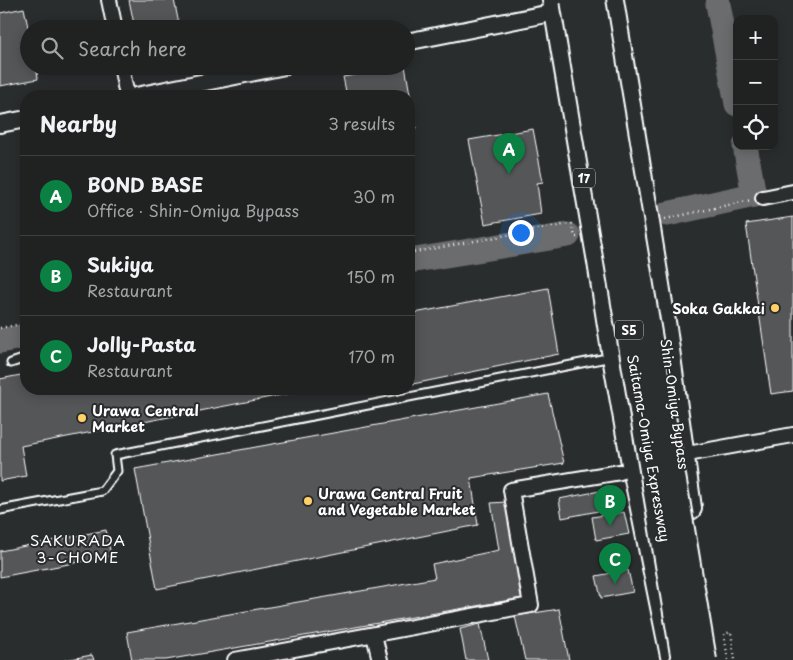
<!DOCTYPE html>
<meta charset="utf-8">
<style>
:root{--surface:#202222;--page:#2d2f2f;--text:#f1f3f6;--muted:#a2a4a5;--line:#3d3f40;--accent:#0b8043}
body{margin:0;font-family:"Playpen Sans",sans-serif;background:var(--page);color:var(--text)}
.controls{position:absolute;right:15px;top:15px;display:grid;overflow:hidden;border-radius:10px;box-shadow:0 2px 12px #0003}
.controls button{width:45px;height:45px;display:grid;place-items:center;padding:0;border:0;border-bottom:1px solid var(--line);background:var(--surface);color:var(--text);font:25px sans-serif}
.you{position:absolute;left:520px;top:232px;width:18px;height:18px;margin:-12px;border:4px solid #fff;border-radius:50%;background:#1a73e8;box-shadow:0 0 0 8px #1a73e833}
.badge{display:grid;place-items:center;width:32px;height:32px;border-radius:50%;background:var(--accent);color:#fff;font-size:16px;font-weight:700}
.pin{position:absolute;translate:-50% -41px;filter:drop-shadow(0 1px 2px #0008)}
.pin::after{content:'';position:absolute;top:26px;width:18px;height:15px;background:inherit;clip-path:polygon(0 0,100% 0,50% 100%)}
.list{margin:0;padding:0;list-style:none}
h2{display:flex;justify-content:space-between;align-items:center;height:65px;margin:0;padding:0 20px;font-size:21px}
h2 small{font-size:16px;font-weight:400;color:var(--muted)}
.list li{display:grid;grid-template-columns:32px 1fr auto;gap:15px;align-items:center;box-sizing:border-box;height:80px;padding:0 20px;border-top:1px solid var(--line)}
.list b{display:block;font-size:19px;white-space:nowrap}
.list p{margin:0;font-size:16px;white-space:nowrap;color:var(--muted)}
.list em{font-size:16px;font-style:normal;color:var(--muted)}
.icon{flex:none;width:28px;height:28px;fill:none;stroke:currentColor;stroke-width:2;stroke-linecap:round;stroke-linejoin:round}
.map{position:relative;flex:none;width:793px;height:660px;overflow:hidden}
.search{position:absolute;background:var(--surface);box-shadow:0 2px 12px #0003;left:20px;top:20px;width:395px;height:55px;display:flex;align-items:center;gap:12px;box-sizing:border-box;padding:0 18px;border-radius:28px;color:var(--muted);font-size:19px}
.panel{position:absolute;background:var(--surface);box-shadow:0 2px 12px #0003;left:20px;top:90px;width:395px;height:305px;border-radius:20px}
.map>svg:first-child{display:block}
</style>
<div class="map">
<svg width="793" height="660" viewBox="0 0 793 660">
<rect width="100%" height="100%" fill="#2a2d2e"/>
<filter id="ink" filterUnits="userSpaceOnUse"><feTurbulence type="fractalNoise" baseFrequency=".02" numOctaves="2"/><feDisplacementMap in="SourceGraphic" scale="10" xChannelSelector="R" yChannelSelector="G"/><feConvolveMatrix kernelMatrix="1 2 1 2 8 2 1 2 1" color-interpolation-filters="sRGB"/></filter>
<g filter="url(#ink)">
<g fill="none" stroke-linecap="round" stroke-linejoin="round">
<path stroke="#a6a7a7" stroke-width="4.5" d="M753,190L759,189"/>
<path stroke="#6a6c6d" stroke-width="25" d="M718,4L737,104
M667,214L754,195L745,146
M409,261L568,235
M0,341L26,336"/>
</g>
<path fill="#555758" stroke="#fff" d="M129,0H174L180,29H135Z
M24,8L29,32V66H36L38,79L0,86V13Z
M405,66L416,128L409,130V96H347L343,77Z
M533,129L543,182L537,183L541,214L485,224L469,140Z
M793,217V391L771,394L746,224Z
M548,288L559,354L413,384L409,361V314Z
M26,374V389H306L307,390L21,446L26,476L0,481V379Z
M548,394L564,463L471,478L478,525L157,589L135,469Z
M615,488L619,507L562,518L559,499Z
M506,502L522,598L166,660H132L127,632L435,578L432,564L499,550L491,503Z
M624,512L629,534L596,540L592,517Z
M106,530L111,556L0,577V551Z
M628,570L633,592L601,598L596,576Z
M559,609L569,660H525L515,616Z
M480,624L488,660H466L460,629Z
M92,655L94,660H65Z"/>
<g fill="none" stroke-linecap="round" stroke-linejoin="round">
<g stroke="#fff" stroke-width="11">
<path id="service" d="M11,363L26,358
M0,510L102,491L117,471L115,455L612,357"/>
</g>
<g stroke="#fff" stroke-width="18">
<path id="minor" d="M109,0L115,29
M121,66L127,96
M763,198L793,192
M682,455L793,435
M374,635L380,660
M235,660L531,605L511,490L620,472"/>
</g>
<g stroke="#fff" stroke-width="20">
<path id="tertiary" d="M406,42L566,10
M136,96L285,66
M0,124L26,119"/>
</g>
<g stroke="#fff" stroke-width="26">
<path id="trunk" d="M554,0L599,262L614,357L634,469L672,656
M612,0L665,328L690,508"/>
</g>
<path stroke="#fff" stroke-width="2.5" stroke-dasharray="1 4" stroke-linecap="butt" d="M665,219L751,200
M409,253L568,224H572L575,237H577
M0,328L26,323
M728,660L724,634L731,632L735,660"/>
<use href="#service" stroke="#2a2d2e" stroke-width="7"/>
<use href="#minor" stroke="#2a2d2e" stroke-width="14"/>
<use href="#tertiary" stroke="#2a2d2e" stroke-width="16"/>
<use href="#trunk" stroke="#2a2d2e" stroke-width="22"/>
<g stroke="#fff" stroke-width="28" stroke-linecap="butt">
<path id="motorway-bridge" d="M573,0L684,660
M593,0L704,660"/>
</g>
<use href="#motorway-bridge" stroke="#2a2d2e" stroke-width="24"/>
</g>
</g>
<g fill="#ffd166" stroke="#2a2d2e" stroke-width="2">
<circle cx="775" cy="308" r="5"/>
<circle cx="82" cy="418" r="5"/>
<circle cx="308" cy="501" r="5"/>
</g>
<g text-anchor="middle" dominant-baseline="central" stroke-width="4" stroke-linejoin="round" paint-order="stroke">
<g fill="#2a2d2e" stroke="#bfc0c0" stroke-width="1">
<rect x="573" y="168.5" width="22" height="19" rx="4"/>
<rect x="615" y="320.5" width="28" height="19" rx="4"/>
</g>
<g font-size="12" font-weight="bold" fill="#fff">
<text x="584" y="178">17</text>
<text x="629" y="330">S5</text>
</g>
<g font-size="14" font-weight="bold" fill="#fff" stroke="#2a2d2e" text-anchor="start">
<text x="765" y="308" text-anchor="end">Soka Gakkai</text>
<text x="92" y="410">Urawa Central<tspan x="92" dy="16">Market</tspan></text>
<text x="318" y="493">Urawa Central Fruit<tspan x="318" dy="16">and Vegetable Market</tspan></text>
</g>
<g font-size="14" fill="#fff" stroke="#2a2d2e">
<text transform="translate(675 404) rotate(82)">Shin-Omiya Bypass</text>
<text transform="translate(649 448) rotate(80)">Saitama-Omiya Expressway</text>
</g>
<g font-size="15" letter-spacing="1" fill="#fff" stroke="#2a2d2e">
<text x="78" y="539">SAKURADA<tspan x="78" dy="17">3-CHOME</tspan></text>
</g>
</g>
</svg>
<div class="controls">
<button>+</button>
<button>−</button>
<button><svg class="icon" aria-label="locate" viewBox="0 0 24 24"><circle cx="12" cy="12" r="6"/><path d="M12 2v4M12 18v4M2 12h4M18 12h4"/></svg></button>
</div>
<div class="you"></div>
<div class="pin badge" style="left:509px;top:174px">A</div>
<div class="pin badge" style="left:610px;top:526px">B</div>
<div class="pin badge" style="left:615px;top:584px">C</div>
<div class="search"><svg class="icon" aria-label="search" viewBox="0 0 24 24"><circle cx="10" cy="10" r="6"/><path d="M15 15l6 6"/></svg>Search here</div>
<section class="panel">
<h2>Nearby<small>3 results</small></h2>
<ul class="list">
<li><span class="badge">A</span><div><b>BOND BASE</b><p>Office · Shin-Omiya Bypass</p></div><em>30 m</em></li>
<li><span class="badge">B</span><div><b>Sukiya</b><p>Restaurant</p></div><em>150 m</em></li>
<li><span class="badge">C</span><div><b>Jolly-Pasta</b><p>Restaurant</p></div><em>170 m</em></li>
</ul>
</section>
</div>
